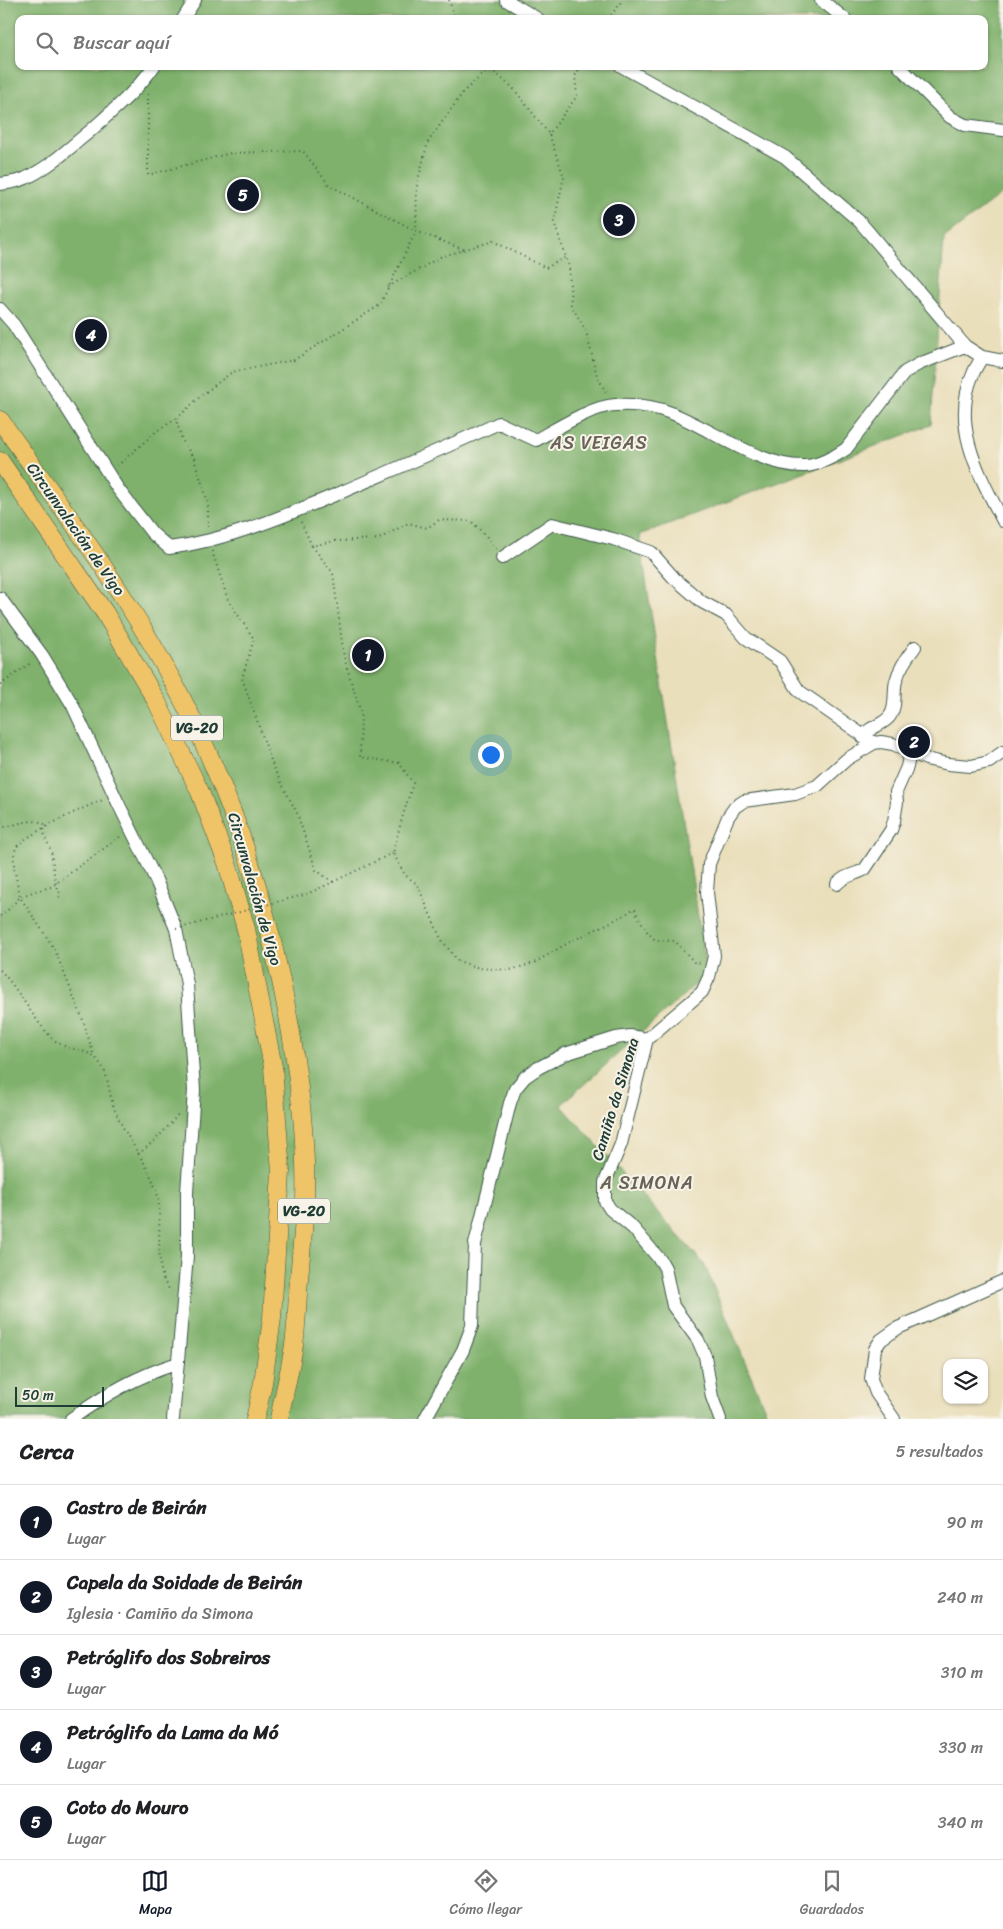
<!DOCTYPE html>
<html lang="es">
<meta charset="utf-8">
<style>
:root{--surface:#fff;--page:#f2f2f2;--text:#202124;--muted:#757577;--line:#e0e0e0;--accent:#111827}
body{margin:0;font-family:Sriracha,sans-serif;background:var(--page);color:var(--text)}
.controls{position:absolute;right:15px;bottom:15px;display:grid;overflow:hidden;border-radius:10px;box-shadow:0 1px 4px #0004}
.controls button{width:45px;height:45px;display:grid;place-items:center;padding:0;border:0;border-bottom:1px solid var(--line);background:var(--surface);color:var(--text);font:25px sans-serif}
.scale{position:absolute;left:15px;bottom:12px;width:89px;box-sizing:border-box;padding-left:5px;border:2px solid #1f3d34;border-top:0;font-size:14px;line-height:18px;white-space:nowrap;color:#1f3d34;-webkit-text-stroke:4px #f7f3e8;paint-order:stroke}
.you{position:absolute;left:490px;top:754px;width:18px;height:18px;margin:-12px;border:4px solid #fff;border-radius:50%;background:#1a73e8;box-shadow:0 0 0 8px #1a73e833}
.badge{display:grid;place-items:center;width:32px;height:32px;border-radius:50%;background:var(--accent);color:#fff;font-size:16px;font-weight:700}
.pin{position:absolute;translate:-50% -50%;border:2px solid #fff;box-shadow:0 1px 5px #0006}
.list{margin:0;padding:0;list-style:none}
h2{display:flex;justify-content:space-between;align-items:center;height:65px;margin:0;padding:0 20px;font-size:21px}
h2 small{font-size:16px;font-weight:400;color:var(--muted)}
.list li{display:grid;grid-template-columns:32px 1fr auto;gap:15px;align-items:center;box-sizing:border-box;height:75px;padding:0 20px;border-top:1px solid var(--line)}
.list b{display:block;font-size:19px;white-space:nowrap}
.list p{margin:0;font-size:16px;white-space:nowrap;color:var(--muted)}
.list em{font-size:16px;font-style:normal;color:var(--muted)}
.icon{flex:none;width:28px;height:28px;fill:none;stroke:currentColor;stroke-width:2;stroke-linecap:round;stroke-linejoin:round}
.map{position:relative;flex:none;width:1003px;height:1419px;overflow:hidden}
.search{position:absolute;background:var(--surface);box-shadow:0 1px 4px #0004;left:15px;right:15px;top:15px;height:55px;display:flex;align-items:center;gap:12px;box-sizing:border-box;padding:0 18px;border-radius:10px;color:var(--muted);font-size:19px}
.sheet{height:440px;background:var(--surface)}
nav{display:flex;justify-content:space-around;align-items:center;box-sizing:border-box;height:70px;border-top:1px solid var(--line);background:var(--surface);font-size:14px;color:var(--muted)}
nav a{display:grid;justify-items:center;gap:2px}
nav .on{color:var(--accent)}
.map>svg:first-child{display:block}
</style>
<div class="map">
<svg width="1003" height="1419" viewBox="0 0 1003 1419">
<rect width="100%" height="100%" fill="#f7f3e8"/>
<filter id="ink" filterUnits="userSpaceOnUse"><feTurbulence type="fractalNoise" baseFrequency=".02" numOctaves="2"/><feDisplacementMap in="SourceGraphic" scale="10" xChannelSelector="R" yChannelSelector="G"/><feConvolveMatrix kernelMatrix="1 2 1 2 8 2 1 2 1" color-interpolation-filters="sRGB"/></filter>
<filter id="wash" filterUnits="userSpaceOnUse"><feTurbulence type="fractalNoise" baseFrequency=".0096" numOctaves="4" result="noise"/><feDisplacementMap in="SourceGraphic" scale="20" xChannelSelector="R" yChannelSelector="G"/><feGaussianBlur stdDeviation="1.12" result="paint"/><feColorMatrix in="noise" values="0 0 0 0 0 0 0 0 0 0 0 0 0 0 0 0 0 1.4 0 .05"/><feComposite in="paint" operator="in"/></filter>
<g filter="url(#wash)">
<rect width="100%" height="100%" fill="#eadfbb"/>
<path fill="#7fb16c" stroke="#4f7750" fill-rule="evenodd" d="M0,0H1003V193L944,238L931,425L639,535L707,974L561,1105L704,1264L769,1419H0ZM19,19H984V66H19Z"/>
<g id="blocks">
<path fill="#f2a79b" d="M911,732L924,742L920,747L905,740Z"/>
</g>
</g>
<g filter="url(#ink)">
<use href="#blocks" fill-opacity="0" stroke="#3d5548" stroke-width="1"/>
<g fill="none" stroke-linecap="round" stroke-linejoin="round">
<g stroke="#3d5548" stroke-width="14">
<path id="minor" d="M506,0L538,19
M821,0L845,19
M183,19L195,0
M621,66L785,157L860,222L965,346L982,357L1003,361
M899,66L950,117L965,125L1003,130
M0,184C9,183 18,182 26,178C50,167 69,148 89,132C112,111 136,92 154,66
M0,309L14,325L118,489L152,533L169,548C229,540 287,515 342,492C395,469 447,447 499,423L536,440C556,429 592,406 615,405C634,404 654,406 671,413C710,428 762,468 805,466C817,466 836,456 846,449L905,372L919,364L965,346
M982,357C979,363 975,368 973,374C950,426 980,476 1003,521
M502,558L552,524L613,539L651,552L674,578L702,602L726,615L746,638L780,661L799,691L874,743
M0,598L42,655L72,704L118,803L156,880L176,929L187,984L194,1090L187,1192V1256L173,1419
M863,737C870,725 883,726 890,716C897,706 893,692 896,681C899,669 907,657 915,647
M837,884C844,875 856,875 865,869L891,830L894,821L897,802L896,792L907,767L910,752
M71,1419C108,1393 135,1377 178,1363
M425,1419L463,1350L472,1326L475,1244L510,1103L515,1089L525,1077L538,1068L565,1054L616,1038L630,1036L647,1039
M720,1419L712,1397L705,1356L698,1340L673,1306L665,1268L661,1261L633,1228L610,1209L605,1201V1182L621,1144L647,1039L702,992L709,977L714,956L707,892L709,864L728,817L735,807L744,801L795,794L817,786L847,759L874,743L881,742L893,744L926,759L948,764L971,766L989,762L1003,752
M894,1419L876,1393L871,1379L875,1349L881,1340L898,1328L1003,1281"/>
</g>
<g stroke="#3d5548" stroke-width="19">
<path id="highway" d="M0,420C57,501 117,580 165,667C229,781 269,904 291,1033C300,1087 307,1144 305,1199C304,1226 301,1253 299,1280C297,1302 297,1324 294,1345C290,1370 284,1394 279,1419
M0,461L105,613L157,702L200,792L227,863L246,929L273,1067L281,1172L272,1318L263,1383L255,1419"/>
</g>
<path stroke="#3d5548" stroke-width="2" stroke-dasharray="1 4" stroke-linecap="butt" d="M449,0L455,19
M608,19L623,0
M487,66L513,88L549,134
M581,66L575,76L577,96L549,134L564,177L554,222L569,266L571,305L586,331L597,376L607,394
M148,94V175L231,153L303,151L329,185L416,231L465,250
M388,287L440,257L493,241L546,268L566,257
M117,466L158,430L176,419
M301,522L312,546L334,541L379,539L408,523L427,528L439,520L471,521L486,536L496,549
M208,527V502L194,459L182,440L176,419L202,395L232,372L294,360L380,305L416,231L417,184L428,142L464,91L490,68
M312,546L333,573L344,658L361,713L360,757L399,763L413,783L401,822L393,853L405,875L417,884L441,939L458,961L479,968L510,970L534,963L568,943L625,915L634,908L645,929L655,940L675,941L694,962L701,963
M212,551L228,600L254,639L242,678L274,769L297,813L316,870L333,882L307,894
M0,685L32,662
M0,828C14,826 36,815 47,826
M44,829C44,838 48,843 51,851C53,862 53,873 56,883C58,890 62,892 58,901
M333,882L393,853
M0,916L7,911L20,897C18,883 10,861 16,848C22,836 88,805 103,800
M0,970C20,991 32,1018 53,1039C67,1052 88,1047 99,1062C108,1073 108,1088 112,1101C121,1134 148,1160 157,1193C164,1217 151,1278 172,1291
M93,1053L83,1020L54,948L20,897L35,891L51,887L121,836
M138,1154C155,1142 167,1128 180,1112"/>
<use href="#minor" stroke="#fff" stroke-width="12"/>
<use href="#highway" stroke="#efc469" stroke-width="18"/>
<path stroke="#3d5548" stroke-width="2" stroke-dasharray="1 4" stroke-linecap="butt" d="M176,929L307,894"/>
</g>
</g>
<g text-anchor="middle" dominant-baseline="central" stroke-width="4" stroke-linejoin="round" paint-order="stroke">
<g fill="#f7f3e8" stroke="#60746a" stroke-width="1">
<rect x="171" y="715.5" width="52" height="25" rx="4"/>
<rect x="278" y="1198.5" width="52" height="25" rx="4"/>
</g>
<g font-size="15" font-weight="bold" fill="#1f3d34">
<text x="197" y="728">VG-20</text>
<text x="304" y="1211">VG-20</text>
</g>
<g font-size="16" fill="#1f3d34" stroke="#f7f3e8">
<text transform="translate(76 529) rotate(55)">Circunvalación de Vigo</text>
<text transform="translate(255 889) rotate(74)">Circunvalación de Vigo</text>
<text transform="translate(615 1099) rotate(-73)">Camiño da Simona</text>
</g>
<g font-size="18" letter-spacing="1" fill="#696258" stroke="#f7f3e8">
<text x="599" y="443">AS VEIGAS</text>
<text x="647" y="1183">A SIMONA</text>
</g>
</g>
</svg>
<div class="controls">
<button><svg class="icon" aria-label="layers" viewBox="0 0 24 24"><path d="M12 4l9 5-9 5-9-5zM3 14l9 5 9-5"/></svg></button>
</div>
<div class="scale">50 m</div>
<div class="you"></div>
<div class="pin badge" style="left:368px;top:655px">1</div>
<div class="pin badge" style="left:914px;top:742px">2</div>
<div class="pin badge" style="left:619px;top:220px">3</div>
<div class="pin badge" style="left:91px;top:335px">4</div>
<div class="pin badge" style="left:243px;top:195px">5</div>
<div class="search"><svg class="icon" aria-label="search" viewBox="0 0 24 24"><circle cx="10" cy="10" r="6"/><path d="M15 15l6 6"/></svg>Buscar aquí</div>
</div>
<section class="sheet">
<h2>Cerca<small>5 resultados</small></h2>
<ul class="list">
<li><span class="badge">1</span><div><b>Castro de Beirán</b><p>Lugar</p></div><em>90 m</em></li>
<li><span class="badge">2</span><div><b>Capela da Soidade de Beirán</b><p>Iglesia · Camiño da Simona</p></div><em>240 m</em></li>
<li><span class="badge">3</span><div><b>Petróglifo dos Sobreiros</b><p>Lugar</p></div><em>310 m</em></li>
<li><span class="badge">4</span><div><b>Petróglifo da Lama da Mó</b><p>Lugar</p></div><em>330 m</em></li>
<li><span class="badge">5</span><div><b>Coto do Mouro</b><p>Lugar</p></div><em>340 m</em></li>
</ul>
</section>
<nav>
<a class="on"><svg class="icon" aria-label="map" viewBox="0 0 24 24"><path d="M3 6l6-2 6 2 6-2v14l-6 2-6-2-6 2zM9 4v14M15 6v14"/></svg>Mapa</a>
<a><svg class="icon" aria-label="directions" viewBox="0 0 24 24"><path d="M12 3l9 9-9 9-9-9zM9 14v-3h6M13 9l2 2-2 2"/></svg>Cómo llegar</a>
<a><svg class="icon" aria-label="saved" viewBox="0 0 24 24"><path d="M7 4h10v16l-5-4-5 4z"/></svg>Guardados</a>
</nav>
